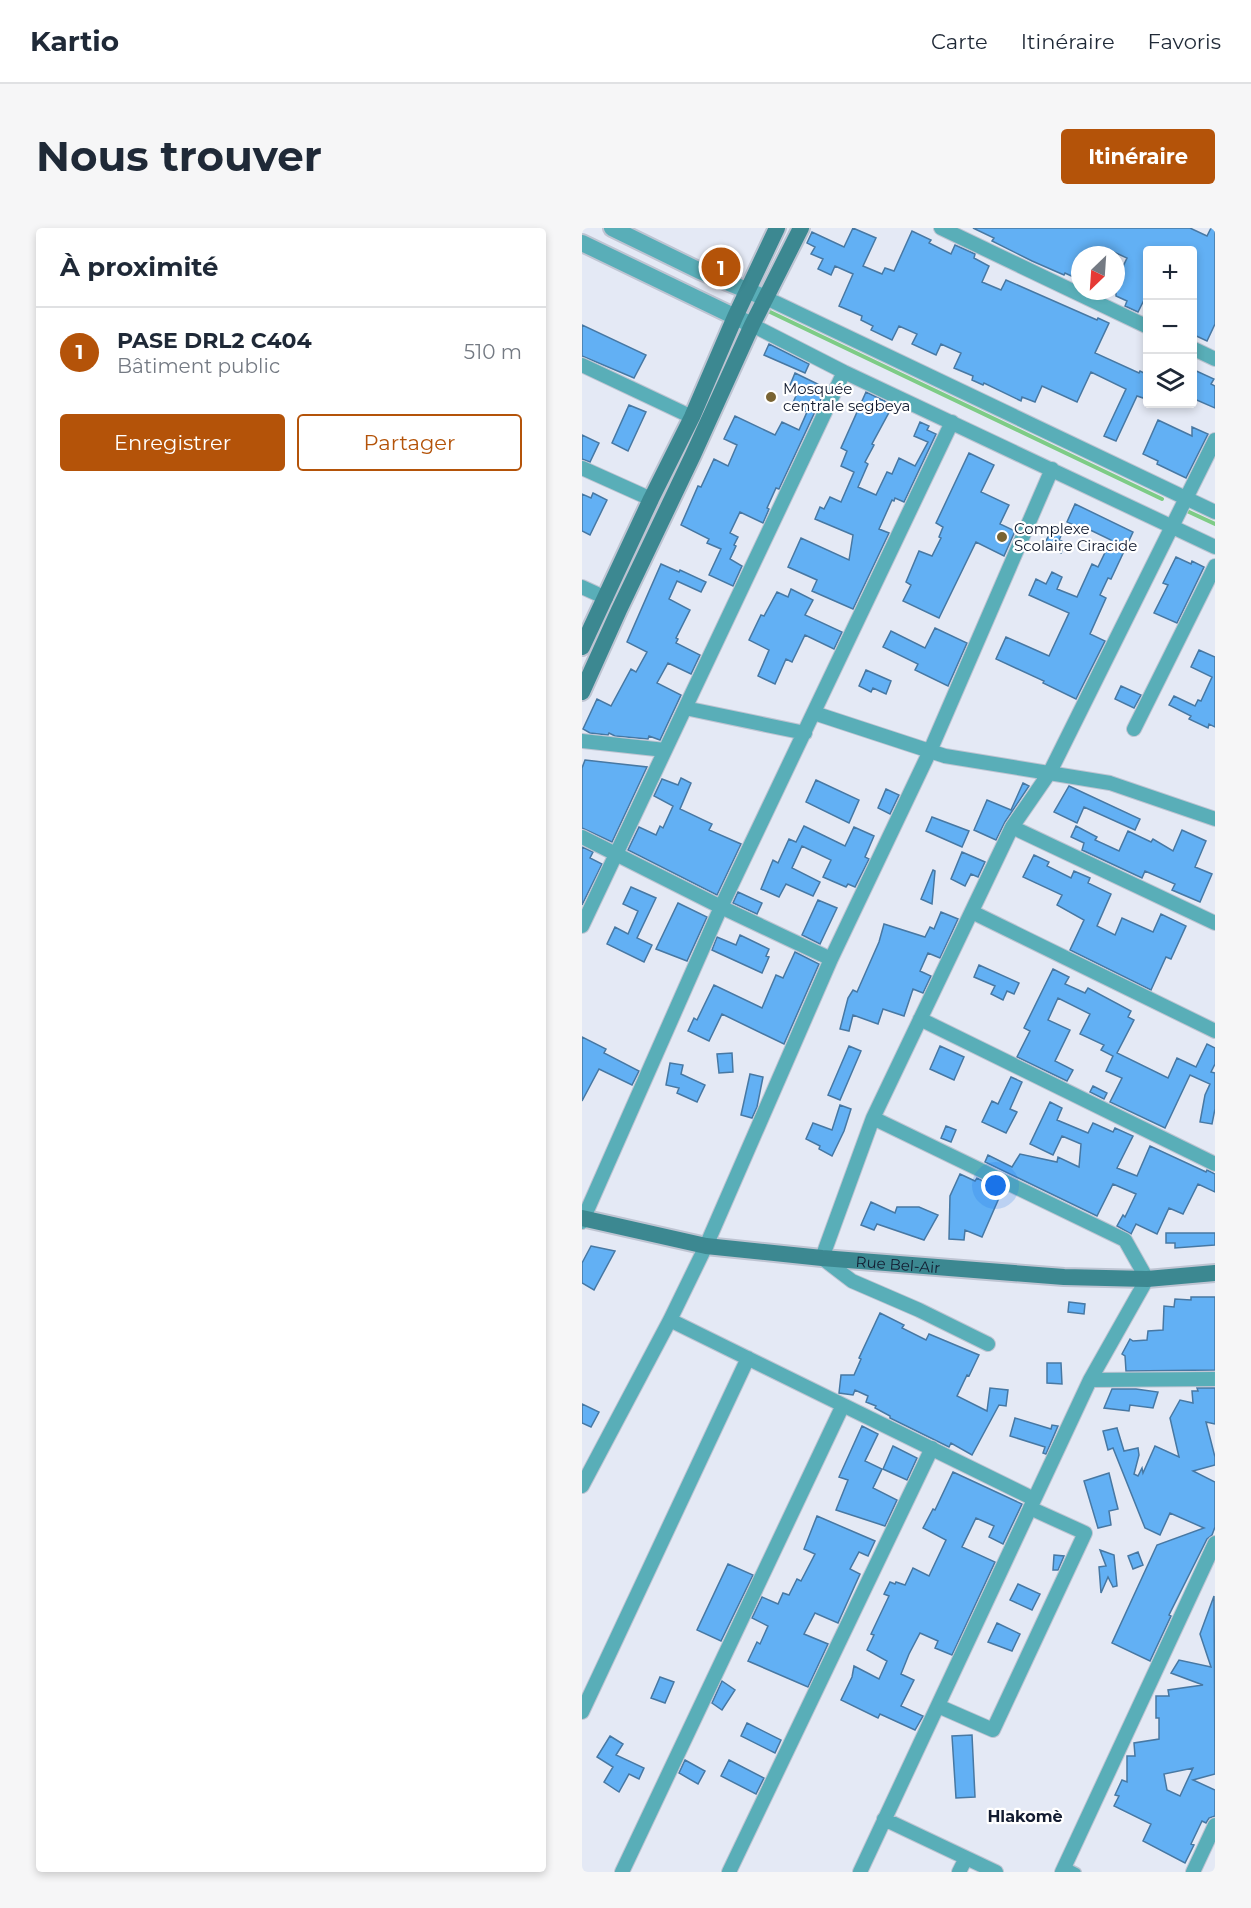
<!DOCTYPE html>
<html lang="fr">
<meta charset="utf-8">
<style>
:root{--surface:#fff;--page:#f6f6f7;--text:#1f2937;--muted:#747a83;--line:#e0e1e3;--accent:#b45309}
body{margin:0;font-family:Montserrat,sans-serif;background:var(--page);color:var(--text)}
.controls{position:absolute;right:18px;top:18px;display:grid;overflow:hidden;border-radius:6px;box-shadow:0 3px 9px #0003}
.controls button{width:54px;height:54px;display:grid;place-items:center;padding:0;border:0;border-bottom:2px solid var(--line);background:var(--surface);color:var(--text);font:30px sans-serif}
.compass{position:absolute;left:489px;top:18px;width:54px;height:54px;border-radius:50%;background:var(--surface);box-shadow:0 3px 9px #0003;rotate:205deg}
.you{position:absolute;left:414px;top:958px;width:21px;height:21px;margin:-15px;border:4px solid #fff;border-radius:50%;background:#1a73e8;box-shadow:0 0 0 9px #1a73e833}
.badge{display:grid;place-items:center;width:39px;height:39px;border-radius:50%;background:var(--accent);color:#fff;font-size:20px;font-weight:700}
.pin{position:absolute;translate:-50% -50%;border:3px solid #fff;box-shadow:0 2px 6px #0006}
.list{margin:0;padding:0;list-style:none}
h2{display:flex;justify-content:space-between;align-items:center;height:78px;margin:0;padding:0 24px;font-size:26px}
h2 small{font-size:20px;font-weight:400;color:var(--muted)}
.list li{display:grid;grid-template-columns:39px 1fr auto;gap:18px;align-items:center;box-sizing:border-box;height:90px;padding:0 24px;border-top:2px solid var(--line)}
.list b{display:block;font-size:22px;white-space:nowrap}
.list p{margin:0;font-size:20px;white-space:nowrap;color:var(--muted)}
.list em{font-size:20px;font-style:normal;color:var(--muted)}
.actions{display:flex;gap:12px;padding:18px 24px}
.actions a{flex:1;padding:14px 0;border:2px solid var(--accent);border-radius:6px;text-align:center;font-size:21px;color:var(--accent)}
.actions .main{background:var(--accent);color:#fff}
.icon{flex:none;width:33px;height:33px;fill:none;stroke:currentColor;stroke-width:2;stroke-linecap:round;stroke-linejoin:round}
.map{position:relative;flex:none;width:633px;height:1644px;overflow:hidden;border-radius:6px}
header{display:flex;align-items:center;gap:36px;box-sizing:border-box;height:84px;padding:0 30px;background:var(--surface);border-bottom:2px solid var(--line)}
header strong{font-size:28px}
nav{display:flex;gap:33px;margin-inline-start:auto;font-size:21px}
.intro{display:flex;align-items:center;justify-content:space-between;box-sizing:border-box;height:144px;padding:0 36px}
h1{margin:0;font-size:42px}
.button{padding:15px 27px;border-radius:6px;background:var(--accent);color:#fff;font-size:21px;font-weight:700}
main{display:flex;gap:36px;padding:0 36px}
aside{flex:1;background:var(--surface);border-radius:6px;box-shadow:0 3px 9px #0003}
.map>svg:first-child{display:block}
</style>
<header>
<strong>Kartio</strong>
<nav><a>Carte</a><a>Itinéraire</a><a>Favoris</a></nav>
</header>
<div class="intro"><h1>Nous trouver</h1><a class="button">Itinéraire</a></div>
<main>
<aside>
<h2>À proximité<small></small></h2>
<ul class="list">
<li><span class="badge">1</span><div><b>PASE DRL2 C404</b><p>Bâtiment public</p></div><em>510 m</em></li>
</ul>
<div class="actions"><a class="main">Enregistrer</a><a>Partager</a></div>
</aside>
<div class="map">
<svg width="633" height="1644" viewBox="0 0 633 1644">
<rect width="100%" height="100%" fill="#e4e9f5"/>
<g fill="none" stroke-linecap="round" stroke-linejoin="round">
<path stroke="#7ecc86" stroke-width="4" d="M184,82L580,271
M605,283L633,296"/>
</g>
<path fill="#62b0f4" stroke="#4778a3" stroke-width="1.5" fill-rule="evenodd" d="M271,0L294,10L281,38L300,46L303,40L312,43L330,3L349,12L347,15L369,26L373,17L393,26L392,30L407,38L400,54L419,62L424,52L515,92L516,90L527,95L513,125L557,145L558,143L566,147V160L561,170L555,168L534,213L522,208L544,161L509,144L495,174L460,158L453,174L440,169L439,173L402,155L401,157L390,152L391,148L372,140L379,125L359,116L354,127L330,116L335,106L317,98L310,112L289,102L291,98L279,92L280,88L257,78L271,46L253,38L249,47L236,41L241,31L229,26L233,19L225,15L230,4L262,19Z
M391,0H608L625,8L629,0H633V96L625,113L610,106V22H602L594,19L593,22H572L566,20V64L556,84L543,78L545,73L534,68V53L545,30L523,20L519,27H498V52L483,45L482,47L450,33L410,13L412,10Z
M0,97L64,127L52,150L0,128Z
M187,116L227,136L223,145L182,127Z
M610,141L632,151L629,156L633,158V180L610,170Z
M213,145L244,160L197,261L194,260L185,280L187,281L181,295L158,284L148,305L156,309L152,317L154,318L148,331L160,338L151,358L127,347L139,321L125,315L127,311L99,297L116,258L119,259L132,231L146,238L155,217L142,211L153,188L193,207L200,194L217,202L225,184L210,177L217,161L208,157Z
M284,164L311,177L290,216L292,217L283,234L286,236L276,259L294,267L305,244L310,246L317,230L333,238L346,214L332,208L338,194L347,198L345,202L354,206L322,274L313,270L312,273L310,272L297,301L307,305L271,381L230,363L235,352L206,339L219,310L267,332L271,307L233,291L238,279L242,281L248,269L259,274L272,244L259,238L265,223L259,220Z
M47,177L64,184L46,223L30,215Z
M576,192L610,208V199L626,206L604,250L575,236L576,233L561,226Z
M0,207L17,215L8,234L0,231Z
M387,225L412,237L399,264L427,277L418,296L433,303L422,328L394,314L357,390L321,373L329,357L324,354L337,323L350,328L359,310L357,309L361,299L354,295Z
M11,265L25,272L8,307L0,303V266L9,270Z
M493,276L551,304L529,351L526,350L518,367L524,370L508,406L523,413L494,471L461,455L462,453L414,431L424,409L467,428L487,385L447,367L454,351L464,356L470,344L480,349L475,361L495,369L510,336L516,339L529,312L502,299L500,301L485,294Z
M470,301L480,306L477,312L484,315L479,325L462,317Z
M594,329L609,336L610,333L622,339L595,395L572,385L586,357L581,355Z
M79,336L97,344L98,342L124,354L119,364L95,353L87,371L108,382L94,410L96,411L94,415L118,427L109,446L86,435L75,455L99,467L78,512L67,508L66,511L33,508L27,505L26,507L8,505L1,501L15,471L29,478L49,441L54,444L65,424L45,414Z
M209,361L231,372L223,387L260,404L252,421L223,407L210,434L204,431L193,456L176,448L187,422L167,412L179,387L182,388L195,364L206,369Z
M353,400L385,415L366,458L333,442L336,436L301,419L309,403L343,420Z
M617,422L633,429V499L627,496L626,500L607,491L609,488L587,477L592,468L613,478L616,472L619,473L630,449L609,439Z
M284,442L309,453L304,466L291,460L289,464L277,458Z
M539,458L559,467L552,480L533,471Z
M3,532L65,539L30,614L0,600V540Z
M99,550L109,555L98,581L130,596L127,602L159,616L135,667L46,622L57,599L74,607L78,598L81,600L91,578L72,568L80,551L96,557Z
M234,552L277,572L267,595L224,574Z
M441,555L447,558L423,594L414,612L392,602L405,572L429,582Z
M487,558L558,591L553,602L502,579L495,595L472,584Z
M304,561L317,567L308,586L296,580Z
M350,589L387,603L380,619L344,603Z
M222,598L263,618L272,599L292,608L283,629L287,631L273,659L266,656L264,659L241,649L249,632L220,618L210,640L238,654L231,668L204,656L197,669L179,661L191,632L196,635L207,611L214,614Z
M494,598L515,609L513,612L537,623L546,603L569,614L571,611L591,623L600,602L624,613L613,639L630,646L618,674L590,662L593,656L563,643L560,650L500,622L502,615L489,609Z
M0,619L11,624L8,630L20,636L0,677Z
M380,624L403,634L396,649L389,646L383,658L369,651Z
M452,627L467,634L465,638L489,650L492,643L508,650L506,655L529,666L515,698L533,707L540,690L571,704L579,686L604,698L589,731L584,729L569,762L488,722L502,692L475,677L480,667L441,649Z
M351,642L353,643L350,676L339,671Z
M49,659L74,670L55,710L70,717L62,734L25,716L33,699L46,706L56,683L41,676Z
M156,664L180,675L175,686L151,675Z
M236,672L255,680L238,716L220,707Z
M96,675L125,689L105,733L74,721Z
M359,684L376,691L358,730L346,725L338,743L349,748L341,765L331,761L322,788L301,781L296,796L271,787L267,803L258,801L266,770L271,762L275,764L297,714L302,696L343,709L348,699L352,701Z
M158,707L187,721L184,728L187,729L180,745L130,722L135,709L154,717Z
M213,724L237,736L202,816L140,786L127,813L106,803L112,790L115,792L132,757L180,780L194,747L201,750Z
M397,737L437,755L432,766L425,763L421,772L409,766L413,758L392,749Z
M471,741L487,749L483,756L503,765L506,760L549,783L546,789L552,792L535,825L586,850L595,830L614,839L625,816L633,820V836L629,844L633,845V881L630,896L618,894L623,867L628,856L608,847L583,900L528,874L540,850L524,843L531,828L519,822L522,817L498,806L508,786L476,770L466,792L488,802L473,833L491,842L485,853L435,829L448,803L442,800Z
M0,809L24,821L22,825L57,843L50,857L17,841L0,873Z
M267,818L279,823L258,872L246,867Z
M358,818L382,829L372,852L348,841Z
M150,825L151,844L137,845L135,826Z
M88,835L101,837L99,846L123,857L115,874L95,865L97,860L84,857Z
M168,846L181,849L175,879L170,890L159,887Z
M429,849L440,854L428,881L435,884L424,905L400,894L410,873L416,876Z
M511,858L525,865L522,871L508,864Z
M468,874L480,880L475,892L506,905L511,895L531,904L533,900L551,908L535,940L555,948L568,918L624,944L625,942L633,946V964L616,956L601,986L587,980L575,1006L554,996L549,1006L535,998L541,987L543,989L554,966L531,956L515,988L403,934L406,927L430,939L438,926L475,934L476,929L497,939L499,916L480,908L471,927L448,916Z
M258,877L269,881L262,903L250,928L237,921L238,918L224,911L231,895L250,902Z
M364,898L374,902L369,914L359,910Z
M378,946L393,953L395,950L420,963L400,1009L383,1002L382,1012L367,1011L368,968Z
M289,974L313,985L315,979H337L356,987L342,1012L295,996L292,1002L279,997Z
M584,1005H633V1017L593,1020V1015H584Z
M9,1018L33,1023L12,1062L0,1055V1035Z
M609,1069H633V1142L544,1143L543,1128L540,1126L548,1111L551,1113L565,1112L566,1103L581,1102L582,1078L592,1079L593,1071L609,1072Z
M487,1074L503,1076L502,1086L486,1084Z
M298,1085L322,1097L320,1100L344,1112L347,1106L397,1127L387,1148L385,1147L375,1168L405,1183L408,1160L426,1162L424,1178L417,1177L390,1227L369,1215L367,1219L308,1190V1188L293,1180L294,1178L284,1174L286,1168L273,1162L271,1167L257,1165L259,1147H272L279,1131L277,1130Z
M465,1135H479L480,1156L465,1155Z
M615,1160H633V1196L624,1194L633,1229V1237L611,1243L633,1254V1299L630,1307L625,1311L587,1387L589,1388L568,1433L530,1415L575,1317L622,1300L588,1285L578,1307L563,1300L531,1220L526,1222L521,1203L535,1200L542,1223L556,1220L557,1227L552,1246L556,1248L560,1240L561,1245L573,1218L597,1229L588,1190L598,1172L611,1175L610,1163H616Z
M530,1161H554L576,1164L571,1180L548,1177L547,1183L522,1180Z
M0,1176L17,1184L9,1199L0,1195Z
M433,1190L469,1201L470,1197L476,1198L464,1226L461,1225L463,1219L428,1208Z
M280,1198L296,1206L283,1233L300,1241L291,1260L315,1272L303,1298L254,1282L266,1252L257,1249Z
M311,1218L335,1230L325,1252L301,1241Z
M371,1244L440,1276L421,1316L407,1309L412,1298L394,1290L380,1319L413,1334L370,1427L353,1420L356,1413L338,1405L327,1426L319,1446L332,1452L319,1478L341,1488L333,1502L298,1486L296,1490L259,1472L270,1449L272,1438L297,1451L305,1433L285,1422L292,1407L289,1406L307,1368L302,1366L308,1354L313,1356L314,1354L323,1357L331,1340L347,1348L364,1312L341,1300L351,1281L353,1282Z
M527,1245L536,1281L527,1283L529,1297L516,1300L502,1253Z
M235,1288L293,1313L286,1328L277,1324L268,1341L278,1346L256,1395L233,1385L222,1406L246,1416L226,1459L166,1433L175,1414L178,1416L186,1398L170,1390L180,1369L196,1376L201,1365L207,1367L215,1351L219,1353L233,1326L222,1321Z
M518,1322L532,1327L535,1358L531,1359L526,1349L519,1365L517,1339L524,1338Z
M556,1324L561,1337L551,1341L546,1328Z
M472,1327L482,1328L476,1342H471Z
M146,1336L171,1347L139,1413L115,1402Z
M436,1356L458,1366L450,1382L428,1372Z
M632,1368L633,1546L611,1552L633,1562V1588L627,1590L624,1595L620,1593L609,1616L612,1617L603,1635L561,1613L569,1596L532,1578L537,1568L533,1567L540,1552L545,1554V1528H553L552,1515L577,1511V1490H574V1468H587L586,1462L621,1457L589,1445L597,1432L629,1439L618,1406ZM611,1540L598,1568L585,1562L582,1546Z
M415,1395L438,1406L430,1423L406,1414Z
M78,1449L92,1454L83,1475L69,1470Z
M140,1453L153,1462L140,1482L130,1475Z
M165,1495L199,1512L193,1525L159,1508Z
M390,1507L393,1569L374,1570L370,1508Z
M28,1508L41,1516L34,1527L62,1540L57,1551L47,1546L37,1564L22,1554L31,1539L15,1529Z
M103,1532L123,1543L116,1556L97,1545Z
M147,1532L182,1550L174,1566L139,1548Z"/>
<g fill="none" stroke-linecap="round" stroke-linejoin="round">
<g stroke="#bec4d2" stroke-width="10">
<path id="service" d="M483,1638L495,1644"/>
</g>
<g stroke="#bec4d2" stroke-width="16">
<path id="minor" d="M359,0L566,99
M184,70L633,284
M170,97L262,144L633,319
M610,120L633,131
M0,137L110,189
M0,240L69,271
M0,359L24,370
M103,480L223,505
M232,485L363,528L528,555L633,591
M552,501L633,338
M0,513L83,522
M430,599L633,695
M0,609L139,679L249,731
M390,684L633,803
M0,698L262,144
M338,791L633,936
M0,994L139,679L370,194
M88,1092L452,1271
M406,1116L337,1082L270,1053L240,1030L291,890L430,599L468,544L633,212
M508,1152L633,1151
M0,1258L88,1092L124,1018L249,731L348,523L470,241
M356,1478L411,1502L503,1305L448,1280
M0,1484L166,1130
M302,1591L414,1644
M40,1644L261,1177
M147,1644L350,1220
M278,1644L508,1152L565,1051L543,1012L291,890
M377,1644L384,1630
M480,1644L633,1315
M611,1644L633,1597"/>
</g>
<g stroke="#bec4d2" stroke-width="20">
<path id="tertiary" d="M30,0L118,43L184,70
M0,15L170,97"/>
</g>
<g stroke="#bec4d2" stroke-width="20">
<g id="secondary">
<path d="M0,419L69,271L110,189L153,89L195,0"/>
<path d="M0,464L37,382L111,227L170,97L219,0"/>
<path id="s1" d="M0,990L124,1018L240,1030L482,1049L565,1051L633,1045"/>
</g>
</g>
<use href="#service" stroke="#59aeb8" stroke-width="7"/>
<use href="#minor" stroke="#59aeb8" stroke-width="14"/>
<use href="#tertiary" stroke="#59aeb8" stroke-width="16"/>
<use href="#secondary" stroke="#3c8891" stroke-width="16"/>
</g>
<g fill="#796433" stroke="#fff" stroke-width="2">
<circle cx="189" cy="169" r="6"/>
<circle cx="420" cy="309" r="6"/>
</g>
<g text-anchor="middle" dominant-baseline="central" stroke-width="4.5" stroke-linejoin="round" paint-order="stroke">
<g font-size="15" fill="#131c31" stroke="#fff" text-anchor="start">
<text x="201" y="160">Mosquée<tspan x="201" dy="17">centrale segbeya</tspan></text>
<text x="432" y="300">Complexe<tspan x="432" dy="17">Scolaire Ciracide</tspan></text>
</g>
<g font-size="15" fill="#131c31" stroke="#fff">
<text stroke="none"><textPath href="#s1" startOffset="320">Rue Bel-Air</textPath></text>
</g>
<g font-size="16" font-weight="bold" fill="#131c31" stroke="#fff">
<text x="443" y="1588">Hlakomè</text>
</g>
</g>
</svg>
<div class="controls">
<button>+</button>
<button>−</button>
<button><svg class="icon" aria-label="layers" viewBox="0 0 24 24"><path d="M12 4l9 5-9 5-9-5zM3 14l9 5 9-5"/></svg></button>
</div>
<svg class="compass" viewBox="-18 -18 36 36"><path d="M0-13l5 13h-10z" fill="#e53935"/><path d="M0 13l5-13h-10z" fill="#747a83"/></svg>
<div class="you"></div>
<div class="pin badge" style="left:139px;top:39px">1</div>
</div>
</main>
